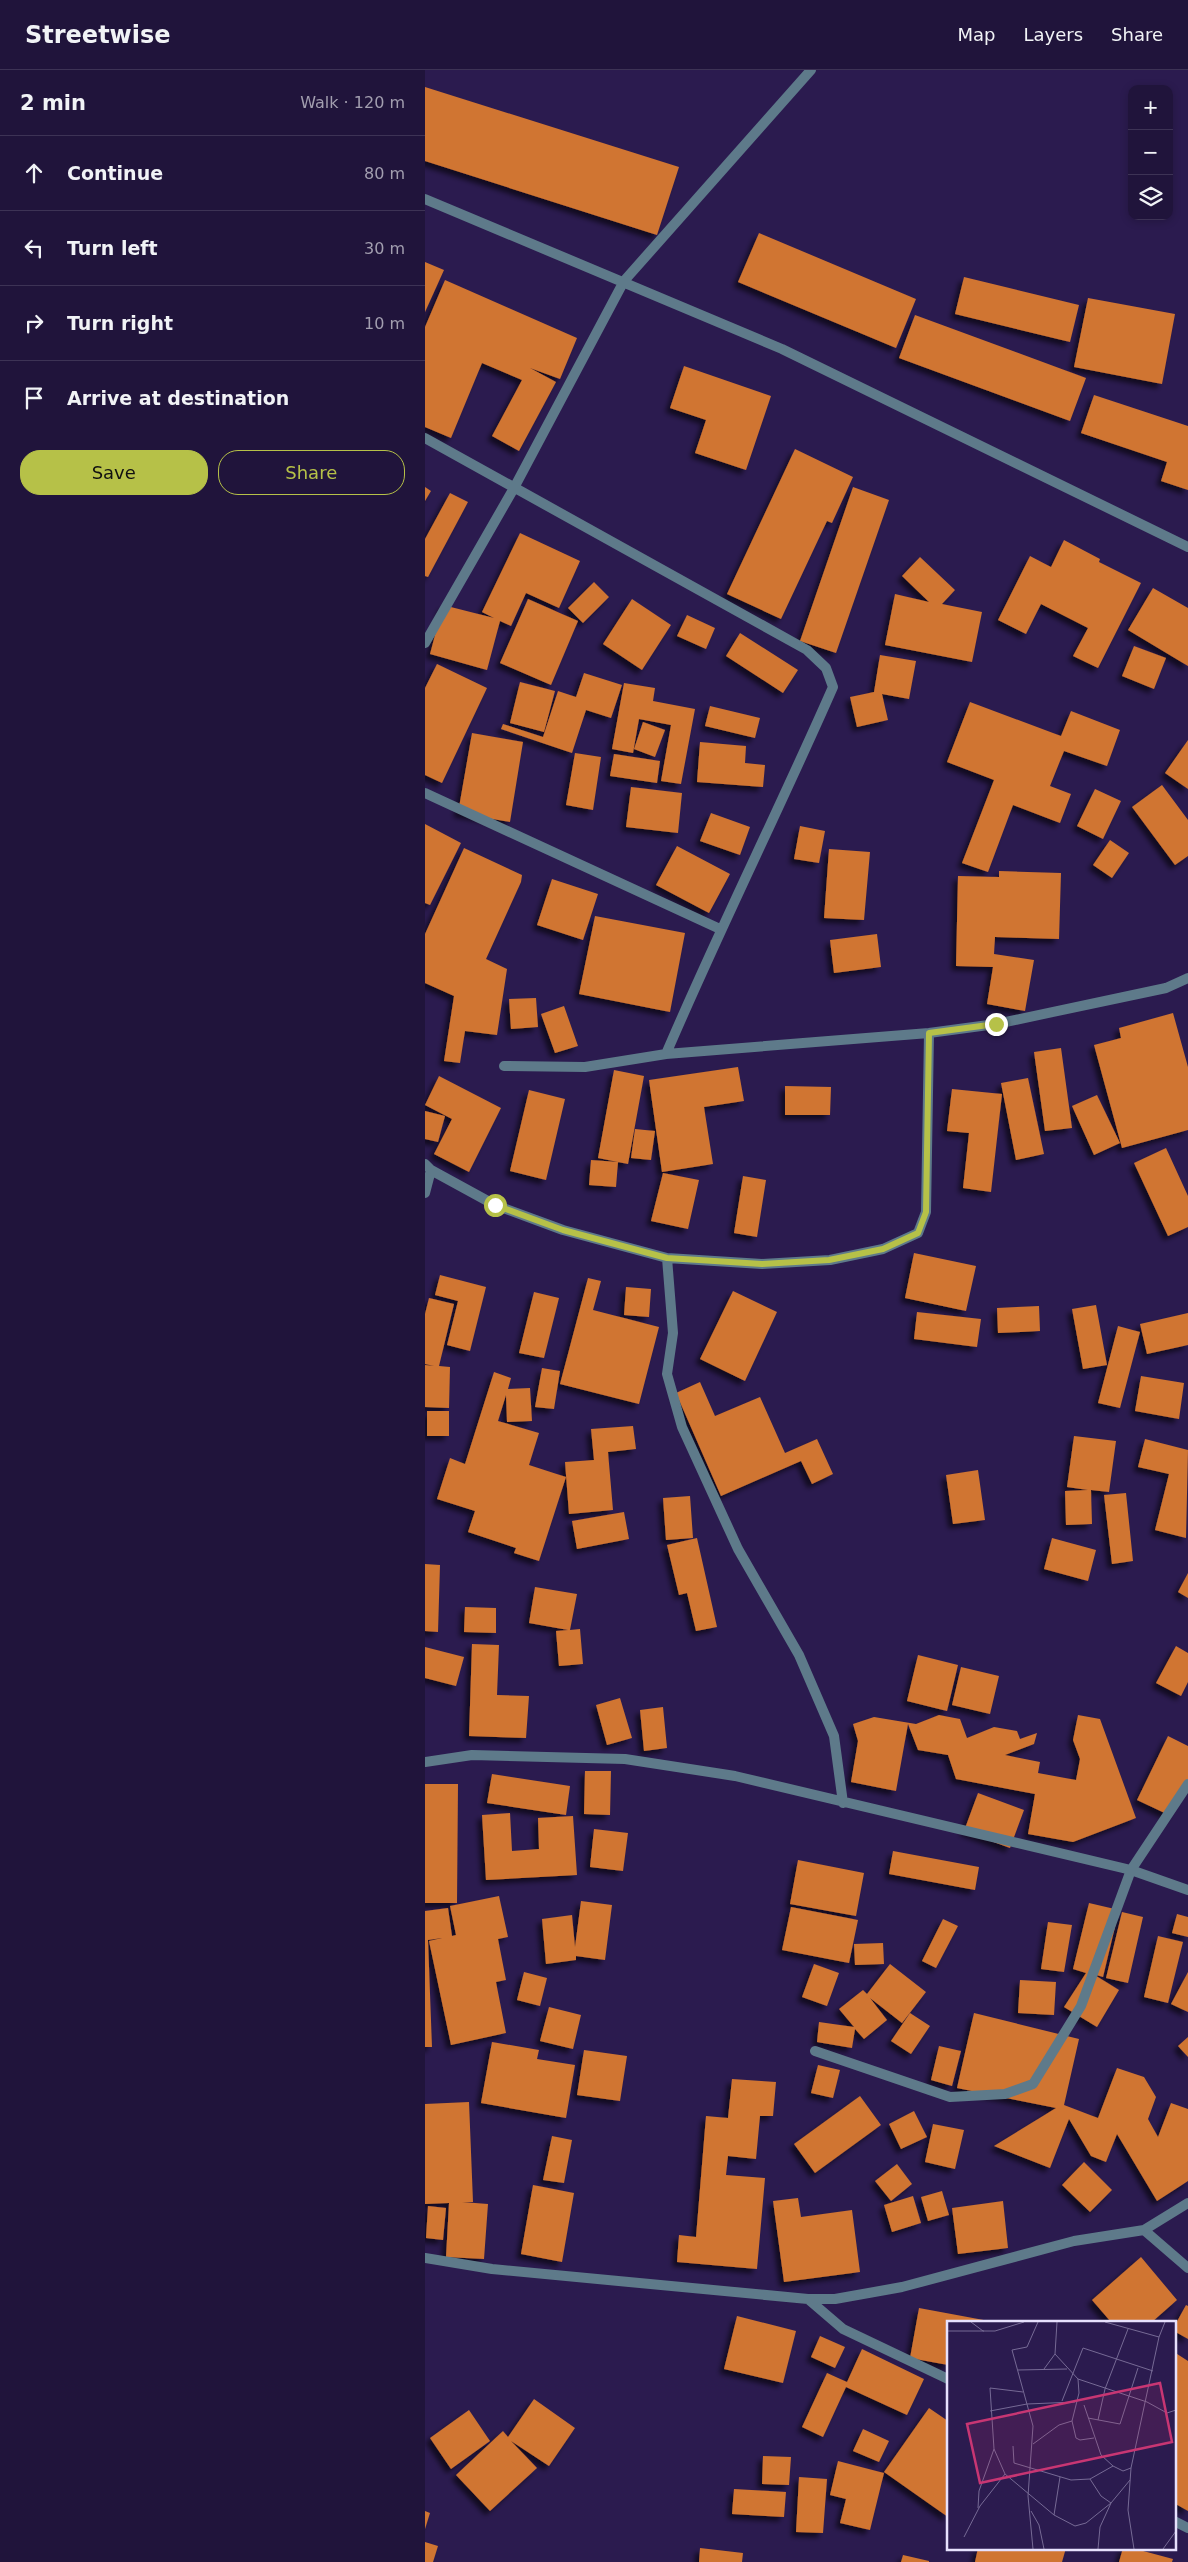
<!DOCTYPE html>
<meta charset="utf-8">
<style>
:root{--surface:#20143b;--page:#281d42;--text:#f1f3f6;--muted:#a29eaf;--line:#3d3355;--accent:#b6c148}
body{margin:0;font-family:"DejaVu Sans",sans-serif;background:var(--page);color:var(--text)}
.controls{position:absolute;right:15px;top:15px;display:grid;overflow:hidden;border-radius:10px;box-shadow:0 2px 8px #0003}
.controls button{width:45px;height:45px;display:grid;place-items:center;padding:0;border:0;border-bottom:1px solid var(--line);background:var(--surface);color:var(--text);font:25px sans-serif}
.stop{position:absolute;width:15px;height:15px;margin:-11px;border:4px solid #b6c148;border-radius:50%;background:#fff}
.stop.end{background:#b6c148;border-color:#fff;box-shadow:0 1px 5px #0008}
.list{margin:0;padding:0;list-style:none}
h2{display:flex;justify-content:space-between;align-items:center;height:65px;margin:0;padding:0 20px;font-size:21px}
h2 small{font-size:16px;font-weight:400;color:var(--muted)}
.list li{display:grid;grid-template-columns:32px 1fr auto;gap:15px;align-items:center;box-sizing:border-box;height:75px;padding:0 20px;border-top:1px solid var(--line)}
.list b{display:block;font-size:19px;white-space:nowrap}
.list em{font-size:16px;font-style:normal;color:var(--muted)}
.actions{display:flex;gap:10px;padding:15px 20px}
.actions a{flex:1;padding:11px 0;border:1px solid var(--accent);border-radius:20px;text-align:center;font-size:18px;color:var(--accent)}
.actions .main{background:var(--accent);color:#111}
.icon{flex:none;width:28px;height:28px;fill:none;stroke:currentColor;stroke-width:2;stroke-linecap:round;stroke-linejoin:round}
.map{position:relative;flex:none;width:763px;height:2492px;overflow:hidden}
header{display:flex;align-items:center;gap:30px;box-sizing:border-box;height:70px;padding:0 25px;background:var(--surface);border-bottom:1px solid var(--line)}
header strong{font-size:24px}
nav{display:flex;gap:28px;margin-inline-start:auto;font-size:18px}
main{display:flex}
aside{flex:1;background:var(--surface)}
.map>svg:first-child{display:block}
</style>
<header>
<strong>Streetwise</strong>
<nav><a>Map</a><a>Layers</a><a>Share</a></nav>
</header>
<main>
<aside>
<h2>2 min<small>Walk · 120 m</small></h2>
<ul class="list">
<li><svg class="icon" aria-label="ahead" viewBox="0 0 24 24"><path d="M12 20V5M6 11l6-6 6 6"/></svg><div><b>Continue</b></div><em>80 m</em></li>
<li><svg class="icon" aria-label="left" viewBox="0 0 24 24"><path d="M17 20v-9H6M10 6l-5 5 5 5"/></svg><div><b>Turn left</b></div><em>30 m</em></li>
<li><svg class="icon" aria-label="right" viewBox="0 0 24 24"><path d="M7 20v-9h11M14 6l5 5-5 5"/></svg><div><b>Turn right</b></div><em>10 m</em></li>
<li><svg class="icon" aria-label="arrive" viewBox="0 0 24 24"><path d="M6 21V4h12l-3 4 3 4H6"/></svg><div><b>Arrive at destination</b></div></li>
</ul>
<div class="actions"><a class="main">Save</a><a>Share</a></div>
</aside>
<div class="map">
<svg width="763" height="2492" viewBox="0 0 763 2492">
<defs>
<filter id="shadow"><feDropShadow dx="-4.5" dy="4.5" stdDeviation="2.5" flood-color="#0009"/></filter>
</defs>
<rect width="100%" height="100%" fill="#2b1b4f"/>
<path fill="#d07531" filter="url(#shadow)" d="M0,17L254,97L232,165L0,91Z
M334,163L491,229L471,278L313,212Z
M0,192L19,200L0,242Z
M539,207L654,235L645,272L530,244Z
M20,210L152,268L135,309L105,298L131,312L94,381L67,366L97,310L57,293L26,368L0,357V257Z
M663,228L750,244L737,314L649,297Z
M490,245L661,308L645,351L474,288Z
M259,296L346,326L321,400L270,383L281,350L245,338Z
M669,325L763,356V420L736,411L742,392L656,363Z
M370,379L428,407L407,453L402,451L356,549L302,524Z
M0,417L6,421L0,431Z
M428,417L464,430L411,583L375,571Z
M25,423L43,432L3,507L0,506V469Z
M95,463L155,491L134,538L101,523L86,556L75,551L62,600L5,584L18,535L69,548L57,542Z
M639,470L675,489L674,492L716,513L673,598L648,586L663,558L616,534L601,564L573,550L605,486L626,497Z
M495,487L530,520L517,534L557,542L547,592L460,575L470,524L504,532L477,506Z
M169,512L184,527L158,553L143,538Z
M728,518L763,538V596L703,560Z
M103,529L153,551L126,615L75,593Z
M207,529L246,555L217,600L178,574Z
M262,545L290,558L281,579L252,566Z
M315,563L373,600L358,623L301,586Z
M709,576L741,588L729,619L697,606Z
M455,585L491,591L484,629L457,624L463,650L432,657L425,627L449,622Z
M12,594L62,618L17,713L0,705V618Z
M159,603L197,615L186,648L161,640L147,683L76,659L78,654L118,667L133,621L151,627Z
M95,612L130,621L119,662L85,653Z
M199,613L230,618L228,631L270,639L256,714L236,711L246,655L214,649L208,683L187,679Z
M545,632L636,666L646,641L695,660L682,696L639,681L625,716L646,724L635,753L588,735L563,802L537,793L569,710L522,692Z
M285,636L335,648L330,668L280,656Z
M218,652L240,660L230,687L209,679Z
M47,663L98,672L85,752L33,743Z
M763,670V719L740,703Z
M275,672L321,676L320,693L340,695L338,717L272,712Z
M150,683L176,687L168,740L141,735Z
M189,684L235,691L232,713L185,706Z
M737,715L763,750V786L750,795L707,737Z
M206,717L257,723L253,763L201,757Z
M670,719L696,731L678,769L652,756Z
M286,743L325,757L315,785L275,771Z
M0,754L36,773L5,835L0,833Z
M375,756L400,761L394,793L369,789Z
M685,770L704,783L687,808L668,795Z
M252,776L305,804L284,843L231,815Z
M39,778L97,805L96,812L61,889L82,899L72,965L40,961L35,993L19,991L29,926L0,913V864Z
M404,779L445,782L439,850L399,848Z
M574,801L636,803L634,869L570,867L569,884L609,890L600,941L562,934L568,897L531,896L533,806L574,807Z
M127,809L173,824L158,870L112,855Z
M170,846L260,863L245,942L154,924Z
M452,864L456,897L409,903L405,870Z
M111,928L113,957L86,959L84,929Z
M139,936L153,976L130,983L116,944Z
M748,943L763,997V1060L697,1078L669,975L696,968L694,958Z
M636,978L647,1058L620,1061L609,982Z
M313,997L319,1031L279,1037L288,1094L237,1102L224,1010Z
M189,1000L219,1006L203,1094L173,1088Z
M14,1006L76,1038L44,1102L9,1084L27,1049L0,1035Z
M603,1008L619,1084L591,1090L576,1013Z
M360,1016L406,1017L405,1045H360Z
M527,1019L577,1024L566,1122L538,1118L544,1063L522,1061Z
M104,1020L140,1029L121,1110L85,1101Z
M672,1025L695,1073L669,1085L647,1036Z
M0,1041L20,1046L13,1072L0,1069Z
M210,1059L230,1061L226,1090L206,1088Z
M741,1078L763,1126V1157L743,1166L709,1093Z
M166,1090L193,1092L191,1117L164,1115Z
M238,1103L274,1110L263,1159L226,1151Z
M318,1106L341,1110L332,1167L309,1163Z
M489,1183L551,1196L541,1241L480,1228Z
M15,1205L61,1217L45,1281L22,1275L33,1231L10,1225Z
M163,1208L176,1211L168,1240L234,1257L214,1334L135,1314Z
M201,1217L226,1219L224,1247L199,1245Z
M308,1221L352,1242L320,1311L275,1289Z
M109,1222L134,1228L119,1288L94,1283Z
M4,1228L29,1234L14,1296L25,1297L24,1338L0,1337V1295L9,1296L0,1294V1244Z
M671,1235L682,1295L658,1299L647,1239Z
M614,1236L615,1261L573,1263L572,1238Z
M492,1242L556,1249L552,1277L489,1269Z
M763,1243V1275L722,1284L715,1254Z
M693,1256L715,1262L695,1338L673,1333Z
M117,1298L135,1301L129,1339L110,1337Z
M69,1302L86,1308L83,1319L105,1318L107,1351L82,1352L81,1325L73,1351L114,1363L104,1395L141,1407L114,1491L89,1483L91,1478L43,1462L50,1441L12,1429L25,1388L40,1394Z
M716,1306L759,1313L754,1349L710,1341Z
M275,1312L290,1346L335,1327L360,1383L392,1369L408,1404L387,1414L376,1391L296,1426L251,1323Z
M2,1341H24V1366H2Z
M208,1356L211,1379L183,1382L188,1440L144,1444L140,1392L169,1390L166,1359Z
M649,1366L691,1371L684,1422L666,1420L667,1454L641,1455L640,1421L663,1420L642,1417Z
M720,1369L763,1380L761,1468L730,1460L744,1404L713,1397Z
M553,1400L560,1450L528,1454L521,1405Z
M701,1423L708,1491L687,1494L679,1425Z
M265,1426L268,1468L241,1470L238,1428Z
M199,1442L204,1469L152,1479L147,1451Z
M272,1468L292,1557L271,1561L262,1523L254,1525L242,1475Z
M627,1468L671,1480L663,1511L619,1499Z
M0,1494L15,1495L13,1562L0,1561Z
M763,1503V1528L753,1522Z
M110,1517L152,1524L145,1560L155,1559L158,1594L134,1596L131,1561L143,1560L104,1553Z
M40,1537L71,1538V1563L39,1562Z
M47,1574L74,1575L72,1625L104,1626L101,1668L44,1666Z
M751,1576L763,1583V1612L756,1626L731,1613Z
M0,1577L39,1587L31,1616L0,1608Z
M493,1585L533,1595L522,1641L482,1631Z
M536,1597L574,1606L565,1644L527,1635Z
M195,1628L207,1668L182,1675L171,1635Z
M238,1637L242,1678L219,1681L215,1640Z
M514,1645L535,1649L542,1668L569,1657L592,1661L595,1669L612,1663L609,1674L580,1685L615,1692L613,1703L651,1710L655,1689L648,1670L653,1645L675,1649L711,1748L648,1772L603,1764L610,1724L531,1709L523,1685L493,1680L483,1654L471,1721L426,1712L433,1671L428,1654L449,1647L491,1654Z
M743,1666L763,1676V1711L746,1746L712,1730Z
M160,1701H186L185,1745L159,1744Z
M67,1704L145,1716L141,1745L62,1733Z
M0,1714H33L32,1833H0Z
M553,1723L599,1740L585,1778L539,1761Z
M85,1743L87,1781L114,1779L113,1748L148,1746L152,1805L61,1810L57,1745Z
M169,1759L203,1763L198,1801L165,1797Z
M468,1781L554,1797L550,1820L464,1804Z
M373,1790L439,1803L431,1846L365,1834Z
M74,1826L83,1867L73,1869L81,1910L71,1912L81,1963L26,1975L4,1871L17,1868L3,1870L7,1977H0V1841L23,1838L27,1866L31,1865L25,1836Z
M156,1831L187,1835L180,1890L151,1886V1890L121,1894L117,1849L147,1845L150,1877Z
M664,1833L694,1840L678,1907L668,1904L694,1920L672,1957L639,1937L661,1903L648,1899Z
M366,1837L433,1850L424,1893L357,1880Z
M697,1842L718,1847L703,1913L681,1908Z
M752,1844L763,1847V1867L747,1863Z
M518,1849L533,1856L511,1898L497,1891Z
M623,1852L647,1855L639,1902L616,1899Z
M733,1866L758,1872L743,1933L719,1927Z
M458,1873L459,1894L430,1895L429,1874Z
M389,1894L414,1903L402,1936L377,1927Z
M465,1894L501,1922L477,1953L445,1928L462,1950L439,1969L430,1959L427,1978L392,1972L394,1952L429,1957L414,1939L438,1920L442,1924Z
M99,1902L122,1908L115,1936L92,1930Z
M763,1902V1942L746,1934Z
M595,1910L631,1912L629,1945L593,1943Z
M124,1937L156,1945L148,1979L115,1971Z
M485,1943L505,1956L486,1984L466,1971Z
M549,1943L654,1969L639,2035L673,2048L692,1998L719,2007L731,2027L723,2049L733,2067L746,2033L763,2039V2111L732,2131L692,2064L681,2092L666,2086L644,2049L625,2098L569,2076L631,2038L532,2018Z
M763,1967V1987L753,1976Z
M67,1972L114,1980L112,1989L150,1995L141,2048L56,2033Z
M514,1976L536,1981L527,2016L506,2010Z
M159,1980L202,1986L195,2031L152,2025Z
M393,1995L415,2000L408,2028L386,2023Z
M307,2009L351,2012L348,2046H335L331,2089L303,2086L301,2105L340,2108L332,2199L252,2192L254,2165L271,2167L281,2046L303,2048Z
M435,2026L456,2055L390,2103L369,2074Z
M44,2032L48,2132H37L63,2134L59,2189L21,2187L24,2133L0,2134V2034Z
M489,2041L502,2067L476,2079L464,2054Z
M508,2054L539,2060L530,2099L500,2092Z
M127,2066L147,2070L139,2113L118,2110Z
M659,2092L687,2120L665,2142L637,2115Z
M472,2094L487,2114L466,2131L450,2111Z
M108,2115L149,2123L137,2192L96,2184Z
M517,2121L524,2145L503,2151L496,2127Z
M488,2126L496,2153L467,2162L459,2135Z
M373,2128L376,2147L427,2140L435,2202L359,2212L348,2131Z
M578,2131L583,2178L533,2184L527,2138Z
M3,2136L21,2138L18,2170L1,2168Z
M716,2187L752,2230L727,2252H686L667,2230Z
M761,2235L763,2236V2269L749,2261V2257Z
M494,2238L564,2251V2252H523V2295L485,2288Z
M312,2246L371,2261L358,2313L299,2299Z
M395,2266L420,2277L410,2298L386,2287Z
M437,2279L499,2309L482,2345L421,2317L398,2367L377,2357L402,2303L422,2312Z
M749,2282L763,2291V2441L749,2433Z
M109,2329L150,2358L124,2396L86,2371L112,2398L65,2441L31,2405L78,2361L83,2367Z
M504,2338L523,2351V2447L459,2402Z
M44,2340L65,2371L26,2399L5,2368Z
M438,2359L464,2371L454,2392L428,2381Z
M338,2386L366,2387L364,2415L337,2414Z
M413,2391L459,2403L445,2460L415,2453L421,2429L405,2425Z
M374,2407L402,2409L398,2463L371,2462Z
M309,2419L361,2422L359,2447L307,2444Z
M0,2441L5,2443L0,2459Z
M0,2472L13,2476L8,2492H0Z
M275,2478L318,2483L317,2492H274Z
M553,2478H641L637,2492H550Z
M698,2478H707L748,2489L747,2492H694Z
M478,2485L504,2491V2492H476Z"/>
<g fill="none" stroke-linecap="round" stroke-linejoin="round">
<path stroke="#5e7a8a" stroke-width="10" d="M0,129L357,279L763,477
M0,368L382,580L401,598L408,617C354,740 294,860 241,984
M0,573L89,418L199,211L386,0
M0,723L295,859
M79,996L160,997L241,984L504,963L571,954L741,918L763,908
M0,1094L6,1100L70,1135L138,1160L242,1188L337,1194L405,1190L458,1179L493,1163L501,1142L504,963
M0,1123L6,1100
M242,1188L248,1263L242,1304L257,1357L313,1479L374,1585L409,1666L418,1733
M0,1692L47,1685L200,1689L310,1706L706,1800L763,1820
M390,1981L525,2027L580,2024L608,2014L656,1936L706,1800L763,1714
M719,2160L763,2198
M0,2188L67,2199L383,2229H410L477,2217L649,2171L719,2160L763,2133
M383,2229L418,2259L523,2309
M749,2451L763,2458"/>
</g>
<g fill="none" stroke-linecap="round" stroke-linejoin="round">
<path stroke="#b6c148" stroke-width="6" d="M70,1135L138,1160L242,1188L337,1194L404,1190L458,1179L493,1163L501,1142L504,963L571,954"/>
</g>
<g transform="translate(522 2251)">
<rect width="229" height="229" fill="#2b1b4f"/>
<path fill="none" stroke="#766a95" stroke-width="1" d="M24,1L36,10H48L77,1M158,1L212,16M0,10H37M108,33L131,58L132,72L125,100L129,117L133,119L147,117M97,48L108,33L110,1M71,49L120,48M131,58L200,81L220,92L229,89M76,71L43,67L47,128L58,153L107,194L128,205L139,202L164,182M115,80L136,27L206,50M137,84L154,134L166,145M43,90L80,83L128,81M141,97L173,103L191,47M151,99L158,68L181,8M86,123L112,104L125,100M66,125L67,142L124,159L143,158L166,145L176,150L184,147M143,158L154,175L164,182M31,187L32,170L47,128M84,190L92,204L97,228M107,194L113,156M17,216L33,185L58,153M86,228L81,175L86,105L65,29L80,26L91,1M151,228L153,206L164,182L183,159M187,228L181,189L184,147L212,16L218,1M216,228L229,210"/>
<path fill="#c83673" fill-opacity="0.15" stroke="#c83673" stroke-width="2.5" d="M213,62L225,121L33,162L20,103Z"/>
<rect width="229" height="229" fill="none" stroke="#e7e1fd" stroke-width="2.5"/>
</g>
</svg>
<div class="controls">
<button>+</button>
<button>−</button>
<button><svg class="icon" aria-label="layers" viewBox="0 0 24 24"><path d="M12 4l9 5-9 5-9-5zM3 14l9 5 9-5"/></svg></button>
</div>
<div class="stop" style="left:70px;top:1135px"></div>
<div class="stop end" style="left:571px;top:954px"></div>
</div>
</main>
